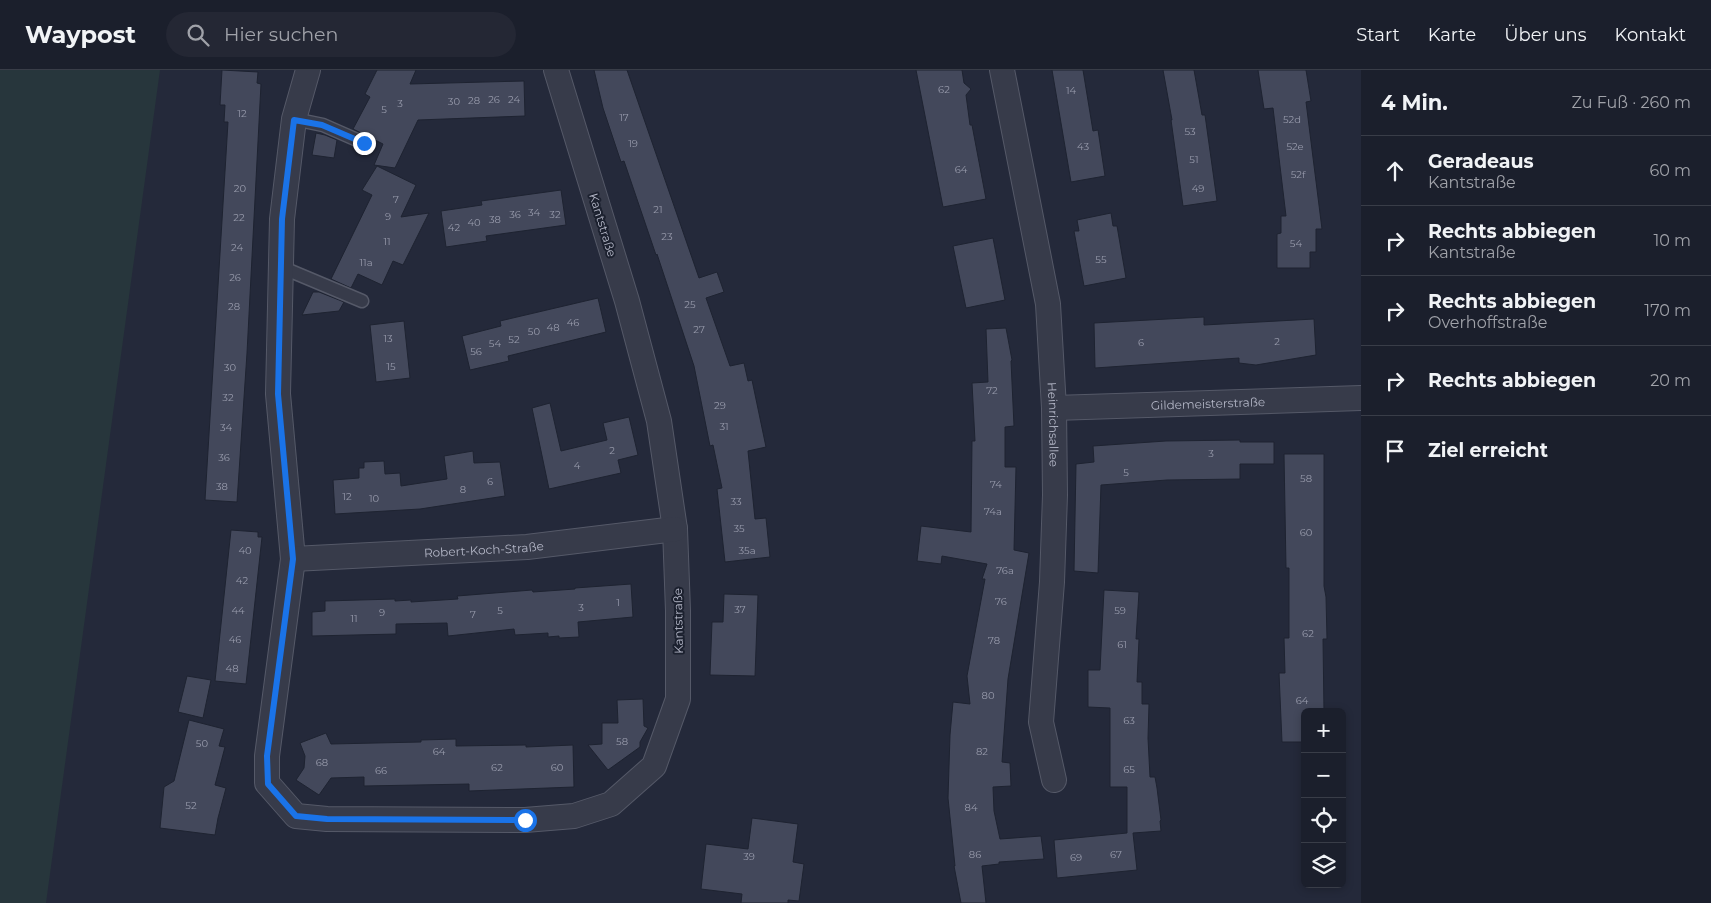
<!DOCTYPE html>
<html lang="de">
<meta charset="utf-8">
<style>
:root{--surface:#1b1f2c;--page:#242734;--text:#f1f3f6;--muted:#a0a2a9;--line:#393d48}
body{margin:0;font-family:Montserrat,sans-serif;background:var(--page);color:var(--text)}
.controls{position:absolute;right:15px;bottom:15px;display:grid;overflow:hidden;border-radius:8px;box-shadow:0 2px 8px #0003}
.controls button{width:45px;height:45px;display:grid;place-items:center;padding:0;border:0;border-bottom:1px solid var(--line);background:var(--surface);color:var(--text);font:25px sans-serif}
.stop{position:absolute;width:15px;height:15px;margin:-11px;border:4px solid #1a73e8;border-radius:50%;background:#fff}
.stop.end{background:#1a73e8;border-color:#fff;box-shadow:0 1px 5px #0008}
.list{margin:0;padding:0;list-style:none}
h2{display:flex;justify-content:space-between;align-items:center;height:65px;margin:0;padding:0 20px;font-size:21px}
h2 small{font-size:16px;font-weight:400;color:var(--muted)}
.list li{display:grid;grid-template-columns:32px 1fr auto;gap:15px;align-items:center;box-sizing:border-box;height:70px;padding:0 20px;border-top:1px solid var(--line)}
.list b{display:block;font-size:19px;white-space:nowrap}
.list p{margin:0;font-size:16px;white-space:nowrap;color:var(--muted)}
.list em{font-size:16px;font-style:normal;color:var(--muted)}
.icon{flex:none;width:28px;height:28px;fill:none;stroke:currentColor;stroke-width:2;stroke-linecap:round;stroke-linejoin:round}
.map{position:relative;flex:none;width:1361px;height:833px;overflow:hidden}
header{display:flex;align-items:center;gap:30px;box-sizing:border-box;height:70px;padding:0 25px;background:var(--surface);border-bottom:1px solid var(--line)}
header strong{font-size:24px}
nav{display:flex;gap:28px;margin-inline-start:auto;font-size:18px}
.search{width:350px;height:45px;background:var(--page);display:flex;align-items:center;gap:12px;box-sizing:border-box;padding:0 18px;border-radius:28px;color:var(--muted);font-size:19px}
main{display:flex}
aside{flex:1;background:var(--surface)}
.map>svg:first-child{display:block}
</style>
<header>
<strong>Waypost</strong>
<div class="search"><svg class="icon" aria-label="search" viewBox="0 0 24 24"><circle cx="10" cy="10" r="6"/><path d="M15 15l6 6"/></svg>Hier suchen</div>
<nav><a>Start</a><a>Karte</a><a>Über uns</a><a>Kontakt</a></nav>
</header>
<main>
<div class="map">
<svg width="1361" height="833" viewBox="0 0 1361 833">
<rect width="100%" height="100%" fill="#24293a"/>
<path fill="#27363c" d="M0,0H160L46,833H0Z"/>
<path fill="#43485b" stroke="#1e2331" d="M222,0L258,2L257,13L261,14L247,283L237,432L205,430L228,52H224L225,35H220Z
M377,0H416L410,14L524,11L525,46L418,50L395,98L374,95L383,74L353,59L370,27L365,24Z
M594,0H627L699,208L717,202L724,222L706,228L730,296L744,293L748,311L752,310L766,377L748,381L755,449L766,448L770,487L725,492L717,419L722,418L713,375L710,376L694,296L657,184L656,185L624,91L621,92L603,38Z
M916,0H962L964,13L971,19L966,25L970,55H972L986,129L943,137Z
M1052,0H1083L1093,61L1098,60L1105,106L1071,112Z
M1163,0H1194L1202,45H1205L1217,131L1183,136L1171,50H1172Z
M1258,0H1306L1311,31L1306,32L1322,159H1316V182H1310V198H1277V164L1281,163V146H1286L1273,38L1264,39Z
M316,63L325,65L337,70L334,88L312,85Z
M377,96L416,115L401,147L429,143L403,195L393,191L382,215L358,204L351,218L331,209L372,125L362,120Z
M561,120L566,155L486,166L487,171L446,177L441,141L482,135L481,131Z
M1111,143L1113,156H1117L1126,208L1084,216L1074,161H1079L1077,150Z
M993,168L1005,230L966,238L953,176Z
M313,222H319L344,232L339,241L302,245Z
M598,228L606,262L508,286L509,291L470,300L462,266L501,256L500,251Z
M1204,247V255L1314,249L1316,285L1256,295L1239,293V288L1095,298L1094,253Z
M404,251L410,308L376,312L370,255Z
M1006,258L1012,290L1011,291L1014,356L1005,357V397H1016L1014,480L1029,483L1008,609L1002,692L1010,693L1011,716L993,717L994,741L1000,769L1041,766L1044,789L999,792V794L982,796L986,833H961L954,796H955L948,728L950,665L953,632L970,634L967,606L985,509H982L987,494L942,486L941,494L917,491L921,456L971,462L972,371H975L972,313L988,312L986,259Z
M550,333L561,381L607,370L603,353L629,347L638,385L618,390L621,403L549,419L532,338Z
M1240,370V372H1274V394H1240V409L1167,410L1101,415L1098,503L1074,501L1076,394L1094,392L1093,376L1166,371Z
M473,381L474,393L500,392L505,426L420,439L335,444L333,410L359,408V398H364V392L384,391L385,404L400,403L401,416L447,409L444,386Z
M1284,384H1324V516L1326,527L1327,569H1323L1324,642H1305V672H1282L1279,603H1285L1284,568H1289V498H1286Z
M231,460L258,462V467H262L246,614L215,611Z
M631,514L633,547L578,552L579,567L559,568V566L548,567V563L515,565L514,559L448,566L447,553L396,554V564L312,566V542L325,541V531L395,529V531L411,530V532L458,529L457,526L532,520L533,522L575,519V518Z
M1104,520L1139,522L1136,569H1139L1137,612H1142V634H1149L1148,668L1150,707H1155L1157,718L1161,750L1160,751L1161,761L1133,763L1137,800L1057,808L1054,770L1127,763V717H1110V638L1088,637V600H1100Z
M724,524L758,525L755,606L710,605L712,552H723Z
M187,606L211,610L203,648L178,642Z
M643,629L644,656L648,658L640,672V677L608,700L588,675L602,674V653H618L617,630Z
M189,650L224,659L219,676L225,677L215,715L226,718L218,748L215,765L160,758L164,717L174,711Z
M326,663L331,674L421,672V670L456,669V676L526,675V677L573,675L574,717L469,721V714L364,716V707L331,708L319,725L296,710L304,698L305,686L300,673Z
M752,748L798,754L793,792L804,794L799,831L788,830V833H741L742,824L701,819L706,774L748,779Z"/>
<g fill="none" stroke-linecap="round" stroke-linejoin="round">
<g stroke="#555968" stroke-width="15">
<path id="lane" d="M294,49L323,55L364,73
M281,197L362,231"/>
</g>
<g stroke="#555968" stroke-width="26">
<g id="street">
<path d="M308,0L294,49L282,149L278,324L293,489L267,686V713L296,746L327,749L525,750L574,746L611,734L654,696L678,629V541L675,459L659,351L627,231L556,0"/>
<path id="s1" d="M1002,0L1048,234L1054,338L1055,425L1052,512L1041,652L1054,710"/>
<path id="s2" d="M1054,338L1361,328"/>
<path id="s3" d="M293,489L527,477L675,459"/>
</g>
</g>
<use href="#lane" stroke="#373b4a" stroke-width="12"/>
<use href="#street" stroke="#373b4a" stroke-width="24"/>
</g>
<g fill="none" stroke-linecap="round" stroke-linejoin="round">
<path stroke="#1a73e8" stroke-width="6" d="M364,73L322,55L294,50L282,149L278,324L293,489L267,686L268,714L296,746L327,749L525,750"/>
</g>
<g text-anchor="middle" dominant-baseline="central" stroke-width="4" stroke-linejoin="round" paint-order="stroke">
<g font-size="10" fill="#979aab">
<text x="944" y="19">62</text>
<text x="1071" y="20">14</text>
<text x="494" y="29">26</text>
<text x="514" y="29">24</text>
<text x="474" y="30">28</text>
<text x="454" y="31">30</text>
<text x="400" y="33">3</text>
<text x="384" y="39">5</text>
<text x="242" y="43">12</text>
<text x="624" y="47">17</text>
<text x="1292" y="49">52d</text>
<text x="1190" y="61">53</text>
<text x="633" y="73">19</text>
<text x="1083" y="76">43</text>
<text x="1295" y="76">52e</text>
<text x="1194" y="89">51</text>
<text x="961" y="99">64</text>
<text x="1298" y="104">52f</text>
<text x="240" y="118">20</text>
<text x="1198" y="118">49</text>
<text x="396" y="129">7</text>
<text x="658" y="139">21</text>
<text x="534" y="142">34</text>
<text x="515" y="144">36</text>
<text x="555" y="144">32</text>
<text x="388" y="146">9</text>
<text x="239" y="147">22</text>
<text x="495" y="149">38</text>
<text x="474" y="152">40</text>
<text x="454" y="157">42</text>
<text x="667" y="166">23</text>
<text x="387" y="171">11</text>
<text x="1296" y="173">54</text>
<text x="237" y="177">24</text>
<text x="1101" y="189">55</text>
<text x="366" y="192">11a</text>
<text x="235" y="207">26</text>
<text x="690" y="234">25</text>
<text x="234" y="236">28</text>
<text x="573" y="252">46</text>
<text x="553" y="257">48</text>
<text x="699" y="259">27</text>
<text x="534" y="261">50</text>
<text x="388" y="268">13</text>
<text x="514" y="269">52</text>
<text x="1277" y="271">2</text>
<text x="1141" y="272">6</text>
<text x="495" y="273">54</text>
<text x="476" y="281">56</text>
<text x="391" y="296">15</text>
<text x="230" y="297">30</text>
<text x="992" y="320">72</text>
<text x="228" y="327">32</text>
<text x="720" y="335">29</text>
<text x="724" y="356">31</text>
<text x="226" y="357">34</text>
<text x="612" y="380">2</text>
<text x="1211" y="383">3</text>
<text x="224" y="387">36</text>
<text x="577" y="395">4</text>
<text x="1126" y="402">5</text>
<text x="1306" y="408">58</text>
<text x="490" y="411">6</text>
<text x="996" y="414">74</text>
<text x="222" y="416">38</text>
<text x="463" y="419">8</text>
<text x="347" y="426">12</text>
<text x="374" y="428">10</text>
<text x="736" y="431">33</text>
<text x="993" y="441">74a</text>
<text x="739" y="458">35</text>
<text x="1306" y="462">60</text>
<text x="245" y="480">40</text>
<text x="747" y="480">35a</text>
<text x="1005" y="500">76a</text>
<text x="242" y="510">42</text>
<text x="1001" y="531">76</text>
<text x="618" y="532">1</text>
<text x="581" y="537">3</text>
<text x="740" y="539">37</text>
<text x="238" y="540">44</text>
<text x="500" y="540">5</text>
<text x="1120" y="540">59</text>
<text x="382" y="542">9</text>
<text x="473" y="544">7</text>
<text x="354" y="548">11</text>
<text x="1308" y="563">62</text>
<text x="235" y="569">46</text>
<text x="994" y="570">78</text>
<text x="1122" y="574">61</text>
<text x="232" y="598">48</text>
<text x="988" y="625">80</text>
<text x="1302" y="630">64</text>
<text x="1129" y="650">63</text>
<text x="622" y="671">58</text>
<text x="202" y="673">50</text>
<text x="439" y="681">64</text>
<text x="982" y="681">82</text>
<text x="322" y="692">68</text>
<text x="497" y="697">62</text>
<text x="557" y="697">60</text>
<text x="1129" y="699">65</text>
<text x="381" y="700">66</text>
<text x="191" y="735">52</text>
<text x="971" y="737">84</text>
<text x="975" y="784">86</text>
<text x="1116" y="784">67</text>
<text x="749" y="786">39</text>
<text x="1076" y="787">69</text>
</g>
<g font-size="12" fill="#b3b6c6" stroke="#1c212f">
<text transform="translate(603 155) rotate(73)">Kantstraße</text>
<text stroke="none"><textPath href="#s2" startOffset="154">Gildemeisterstraße</textPath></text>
<text stroke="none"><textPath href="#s1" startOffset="359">Heinrichsallee</textPath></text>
<text stroke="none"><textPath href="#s3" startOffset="191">Robert-Koch-Straße</textPath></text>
<text transform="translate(678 551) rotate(-91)">Kantstraße</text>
</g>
</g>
</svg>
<div class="controls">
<button>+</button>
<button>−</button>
<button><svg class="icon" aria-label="locate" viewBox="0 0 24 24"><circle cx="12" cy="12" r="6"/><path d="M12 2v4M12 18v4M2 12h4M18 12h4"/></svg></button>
<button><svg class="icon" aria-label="layers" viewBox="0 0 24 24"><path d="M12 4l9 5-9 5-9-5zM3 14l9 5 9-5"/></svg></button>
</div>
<div class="stop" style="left:525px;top:750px"></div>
<div class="stop end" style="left:364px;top:73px"></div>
</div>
<aside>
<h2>4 Min.<small>Zu Fuß · 260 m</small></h2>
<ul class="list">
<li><svg class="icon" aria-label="ahead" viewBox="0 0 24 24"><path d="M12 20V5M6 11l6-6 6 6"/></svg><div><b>Geradeaus</b><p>Kantstraße</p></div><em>60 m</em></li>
<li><svg class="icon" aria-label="right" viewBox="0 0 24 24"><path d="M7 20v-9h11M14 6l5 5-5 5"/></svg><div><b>Rechts abbiegen</b><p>Kantstraße</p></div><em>10 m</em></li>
<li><svg class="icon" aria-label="right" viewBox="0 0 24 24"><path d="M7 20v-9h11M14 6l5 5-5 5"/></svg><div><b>Rechts abbiegen</b><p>Overhoffstraße</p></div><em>170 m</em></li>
<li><svg class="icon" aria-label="right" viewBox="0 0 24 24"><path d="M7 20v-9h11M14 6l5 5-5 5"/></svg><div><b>Rechts abbiegen</b></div><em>20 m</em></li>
<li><svg class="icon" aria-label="arrive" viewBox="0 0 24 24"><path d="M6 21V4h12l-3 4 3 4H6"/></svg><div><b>Ziel erreicht</b></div></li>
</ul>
</aside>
</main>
